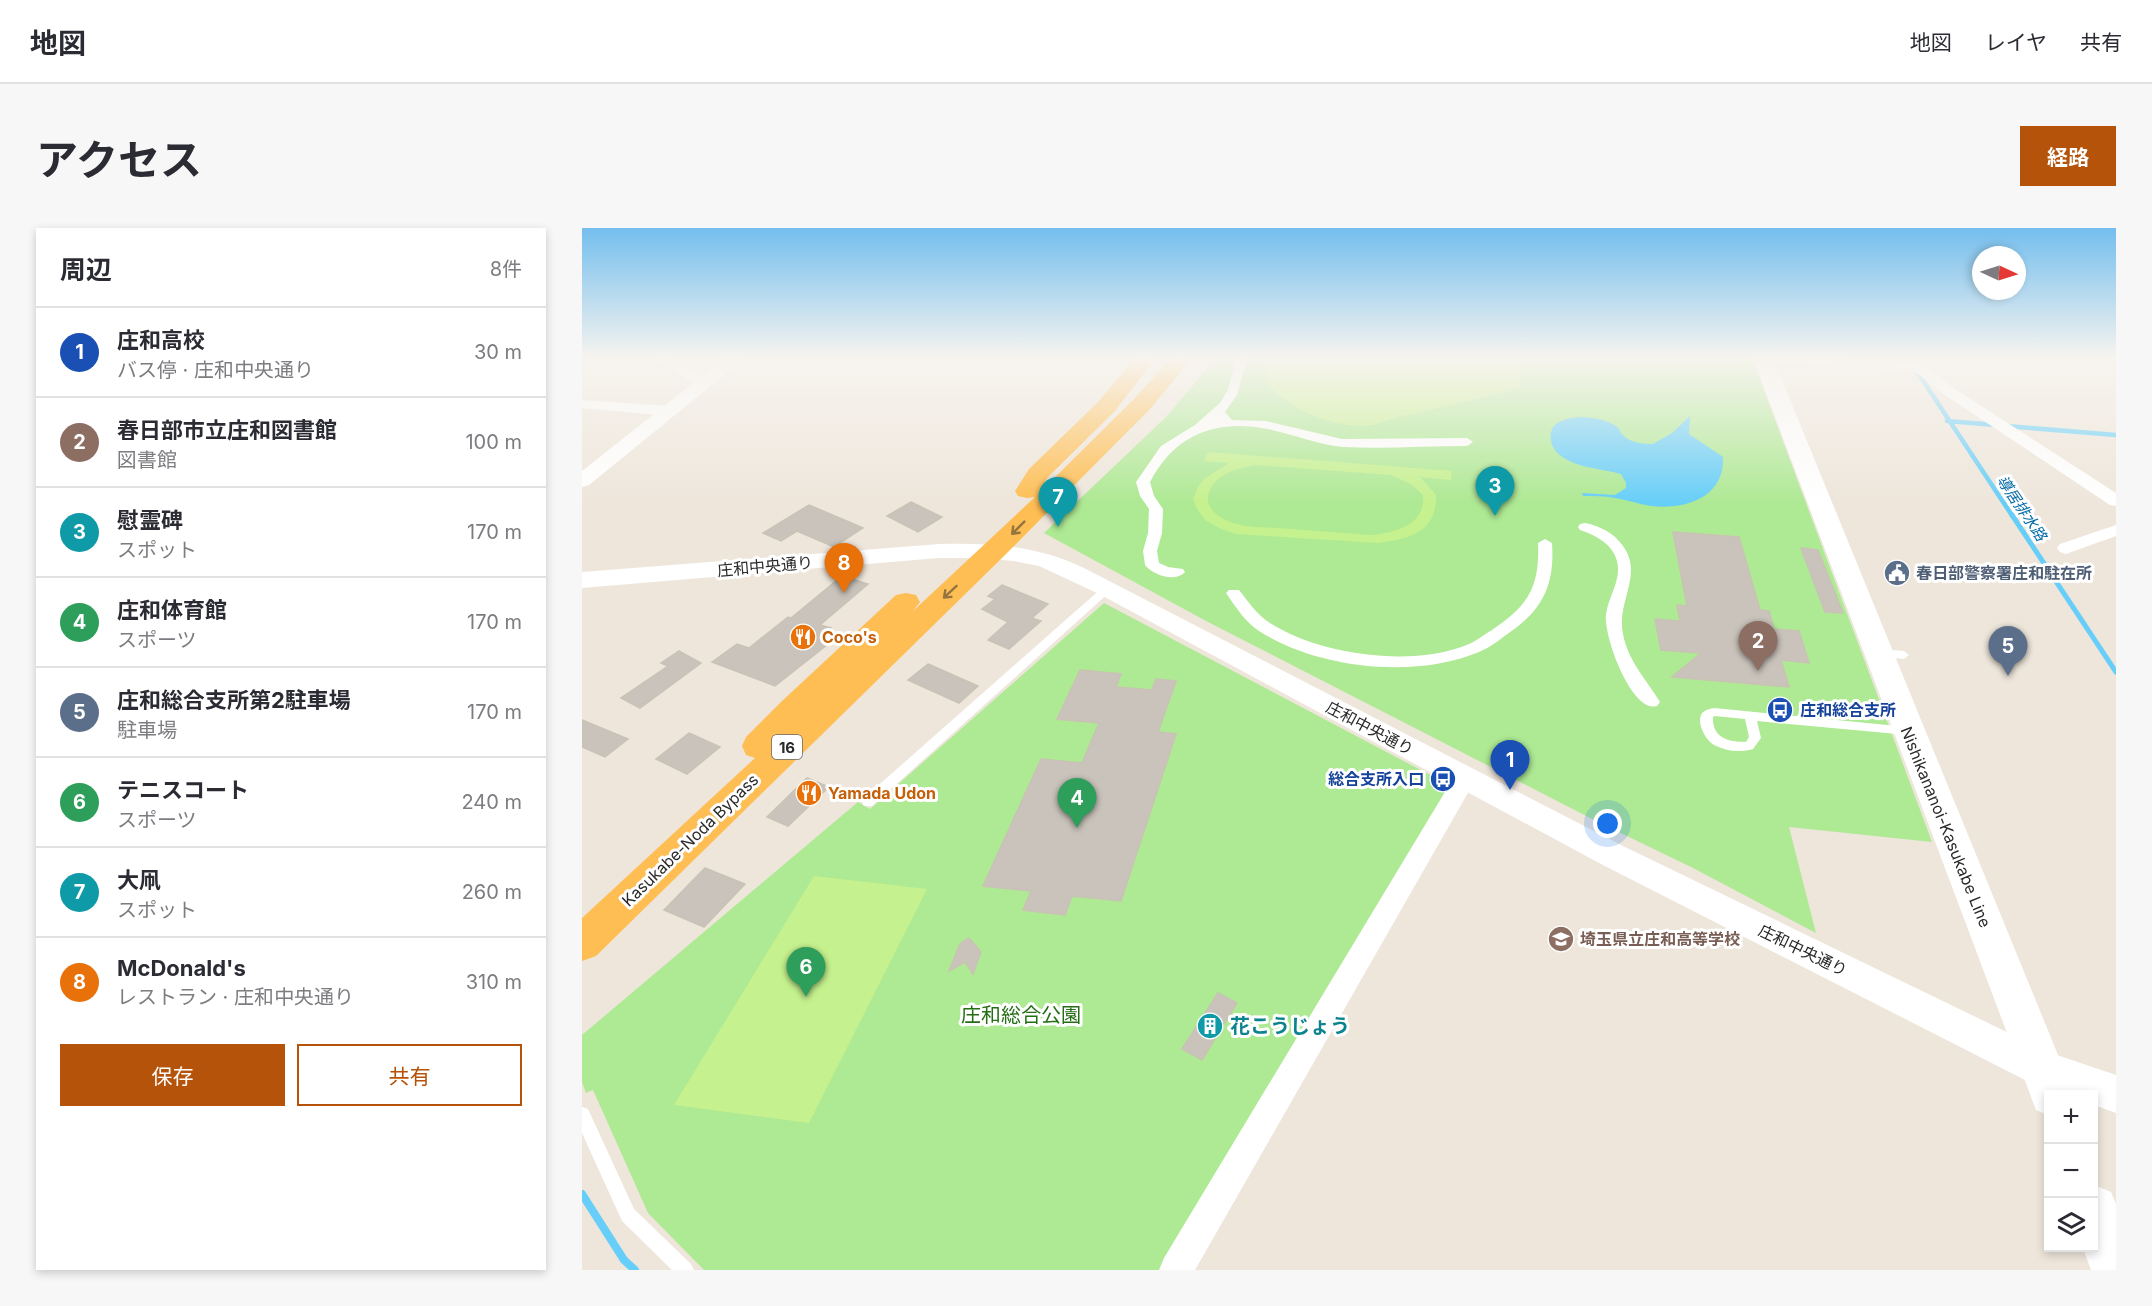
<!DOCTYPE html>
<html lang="ja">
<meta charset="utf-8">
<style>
:root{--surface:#fff;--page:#f7f7f7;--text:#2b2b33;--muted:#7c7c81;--line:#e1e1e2;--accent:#b45309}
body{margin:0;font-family:Inter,"Noto Sans JP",sans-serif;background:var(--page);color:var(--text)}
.controls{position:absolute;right:18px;bottom:18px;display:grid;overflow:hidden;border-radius:0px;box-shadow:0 3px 9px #0003}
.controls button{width:54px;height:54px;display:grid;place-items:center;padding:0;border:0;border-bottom:2px solid var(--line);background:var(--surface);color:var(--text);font:30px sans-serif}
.compass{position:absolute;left:1390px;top:18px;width:54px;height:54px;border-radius:50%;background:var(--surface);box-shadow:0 3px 9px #0003;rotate:94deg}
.you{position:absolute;left:1026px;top:596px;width:21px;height:21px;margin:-15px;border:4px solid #fff;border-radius:50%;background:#1a73e8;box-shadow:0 0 0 9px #1a73e833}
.badge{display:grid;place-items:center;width:39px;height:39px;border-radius:50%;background:var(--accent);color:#fff;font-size:20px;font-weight:700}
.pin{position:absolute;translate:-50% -50px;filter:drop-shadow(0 2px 3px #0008)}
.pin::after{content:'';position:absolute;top:32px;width:21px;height:18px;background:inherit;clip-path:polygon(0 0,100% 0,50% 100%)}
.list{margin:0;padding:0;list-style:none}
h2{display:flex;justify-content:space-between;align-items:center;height:78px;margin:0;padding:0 24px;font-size:26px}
h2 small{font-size:20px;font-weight:400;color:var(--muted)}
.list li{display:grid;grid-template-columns:39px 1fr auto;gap:18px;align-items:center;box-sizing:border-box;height:90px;padding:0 24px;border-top:2px solid var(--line)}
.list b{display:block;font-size:22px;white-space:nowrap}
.list p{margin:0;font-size:20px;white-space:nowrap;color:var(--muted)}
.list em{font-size:20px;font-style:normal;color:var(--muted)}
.actions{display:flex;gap:12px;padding:18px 24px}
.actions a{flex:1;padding:14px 0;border:2px solid var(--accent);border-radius:0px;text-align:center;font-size:21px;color:var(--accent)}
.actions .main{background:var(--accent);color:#fff}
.icon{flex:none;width:33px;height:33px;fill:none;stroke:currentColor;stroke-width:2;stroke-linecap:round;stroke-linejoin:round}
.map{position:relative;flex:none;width:1534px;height:1042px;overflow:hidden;border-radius:0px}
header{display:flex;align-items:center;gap:36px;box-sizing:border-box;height:84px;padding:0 30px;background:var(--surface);border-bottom:2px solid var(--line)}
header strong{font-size:28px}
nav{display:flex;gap:33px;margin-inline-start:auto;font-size:21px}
.intro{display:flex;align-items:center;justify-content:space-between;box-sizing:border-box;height:144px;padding:0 36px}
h1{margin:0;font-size:42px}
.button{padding:15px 27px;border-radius:0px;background:var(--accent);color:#fff;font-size:21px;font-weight:700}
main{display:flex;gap:36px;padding:0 36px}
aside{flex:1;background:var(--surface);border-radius:0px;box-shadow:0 3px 9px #0003}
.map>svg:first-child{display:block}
</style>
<header>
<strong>地図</strong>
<nav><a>地図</a><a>レイヤ</a><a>共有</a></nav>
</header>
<div class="intro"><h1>アクセス</h1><a class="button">経路</a></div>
<main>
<aside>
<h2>周辺<small>8件</small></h2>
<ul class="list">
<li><span class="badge" style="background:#1a4fb4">1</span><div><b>庄和高校</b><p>バス停 · 庄和中央通り</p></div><em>30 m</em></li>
<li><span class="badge" style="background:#8d6e63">2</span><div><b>春日部市立庄和図書館</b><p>図書館</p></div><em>100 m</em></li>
<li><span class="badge" style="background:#0f9aa8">3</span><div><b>慰霊碑</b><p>スポット</p></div><em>170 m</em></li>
<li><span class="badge" style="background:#2e9e5b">4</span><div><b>庄和体育館</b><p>スポーツ</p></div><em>170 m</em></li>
<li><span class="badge" style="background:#5c6f8a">5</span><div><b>庄和総合支所第2駐車場</b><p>駐車場</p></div><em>170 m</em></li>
<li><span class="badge" style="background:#2e9e5b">6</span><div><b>テニスコート</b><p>スポーツ</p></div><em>240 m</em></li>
<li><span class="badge" style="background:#0f9aa8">7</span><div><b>大凧</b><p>スポット</p></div><em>260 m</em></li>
<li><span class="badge" style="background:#e8710a">8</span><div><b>McDonald's</b><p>レストラン · 庄和中央通り</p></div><em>310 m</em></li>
</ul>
<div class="actions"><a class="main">保存</a><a>共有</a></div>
</aside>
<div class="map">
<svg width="1534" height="1042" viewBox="0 0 1534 1042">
<rect width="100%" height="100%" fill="#eee6db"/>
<path fill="#aee993" d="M634,130H1170L1350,614L1207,599L1234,705L1111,640L1016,594L626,394L462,305L584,189Z
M522,375L871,559L583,1042H122L66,985L11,862L4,865L0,854V807L276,574L288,581Z"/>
<path fill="#c5f18e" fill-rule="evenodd" d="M685,130H931L939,133L938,159C900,171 860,179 821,188C808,191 790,199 776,198C751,196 724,187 703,172C688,162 679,149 685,130Z
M626,224L870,243L869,252L838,249L854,267C855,304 828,311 796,315L654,306L639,301L623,292L615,281L611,271L616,259L622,251L647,235L622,233ZM675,237L809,247L829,256L841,267C844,297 813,305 788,307C758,305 727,302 696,300C683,299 668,300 655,296C640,292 619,281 628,262C637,244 657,240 675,237Z
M232,648L345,661L227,895L92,877Z"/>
<path fill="#66cef8" d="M1108,188L1107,206L1141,229C1143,269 1104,282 1069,278C1057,276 1045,272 1033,270C1023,268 1011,268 1001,268L1000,265L1033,267L1044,260V255L1039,246C1019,240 983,240 971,219C968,212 967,203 973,197C987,185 1021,188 1035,199C1040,203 1036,202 1041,207C1048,215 1061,216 1071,216L1090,205Z"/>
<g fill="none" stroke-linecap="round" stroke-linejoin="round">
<path stroke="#66cef8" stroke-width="4.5" d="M1326,130L1431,289
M1365,193L1414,197
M1424,198L1534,207"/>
<path stroke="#66cef8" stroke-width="5" d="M1430,287L1534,444"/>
<path stroke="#66cef8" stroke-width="8" d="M0,966L42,1032L53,1042"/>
</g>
<path fill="#c9c3bb" stroke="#c9c2b5" stroke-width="1.5" d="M329,274L360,289L336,304L305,288Z
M227,277L281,300L252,319L215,303L199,313L181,305Z
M1091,304L1157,309L1178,382L1187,383L1192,401L1217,403L1227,435L1199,432L1207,459L1090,449L1119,425L1079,422L1073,391L1098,393L1095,377L1105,378Z
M1219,320L1236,322L1261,385L1243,384Z
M260,348L286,356L238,397L249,400L244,405L255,409L193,458L130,434L155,416L167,420L206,389L209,390Z
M420,357L466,376L450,390L459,393L427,421L406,412L426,394L400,381L413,371L406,368Z
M97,423L119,435L58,480L39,470L86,438L79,435Z
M346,436L396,458L377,475L326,452Z
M498,442L539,446L534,459L570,462L574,451L594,453L576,504L594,506L539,673L490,668L483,687L441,682L449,663L401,658L459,531L500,535L517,495L475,491Z
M0,492L46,511L23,529L0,519Z
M107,505L138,519L105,546L74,531Z
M225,550L247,559L206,598L185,589Z
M123,640L163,656L122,699L82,682Z
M387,710L399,724L391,746L383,734L367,743L378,716Z
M636,765L655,775L620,832L600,821Z"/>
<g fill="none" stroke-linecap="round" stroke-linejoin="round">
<path fill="#fff" fill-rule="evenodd" d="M525,358L530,361L529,363L290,578H282L280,574L282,570L521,359Z
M1297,421L1322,423L1327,427L1322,431L1293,428L1292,425L1293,422Z
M1132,480L1326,499L1332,503L1326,507L1175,493L1179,510L1171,521C1159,525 1143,523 1132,517C1124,512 1115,497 1119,487C1121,482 1128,481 1132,480ZM1133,488L1163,491L1167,509L1164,514C1146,514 1130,510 1131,489Z
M0,879L6,881L52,981L109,1036L112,1042H90L40,993L0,905Z"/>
<path fill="#fff" fill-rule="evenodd" d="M654,130H665L655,167L643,184L650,192L684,193L760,211L885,210L891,214L885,218C844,218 802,221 762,219C737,217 711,206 686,201C634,191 593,206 568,254L572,268L581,281L580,305L575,323L577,335L586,339L601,341L603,344C593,355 571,347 563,337L561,323L566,305L567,281L558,268L554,254L579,218L613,197L638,175L646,162Z
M1003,295C1018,298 1032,305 1041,318C1062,347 1034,374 1041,406C1046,433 1064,451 1078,474L1075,478C1050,486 1021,408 1024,386C1026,369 1040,352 1035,333C1031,316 1013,307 998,302L996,299L998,296Z
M963,311L970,315C973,358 960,383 924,407C916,413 907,420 897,424C833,451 736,441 677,403C663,394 653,378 644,365L647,362H657C666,373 675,387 688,395C738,427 831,440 887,416C895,413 902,406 910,402C946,378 958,359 956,315Z"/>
<path fill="#fff" fill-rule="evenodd" d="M70,130H88L130,155L123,159L118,158Z
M1175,130H1258L1341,136L1373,161L1534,265V278L1528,277L1363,167L1332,143L1182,134Z
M0,172L88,178L96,183L88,188L0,180Z
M1534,297V308L1484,326L1478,324L1475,320L1478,316Z
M883,541L891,544L895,550L891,556L613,1042H577L582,1030L875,544Z"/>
<path fill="#fff" fill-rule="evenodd" d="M143,130H163L7,257L0,259V243Z
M357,316C407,315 454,317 500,339L1041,618L1466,824L1534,847V885L1512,877V866H1480L1447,854L1019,636L517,366L457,338L432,333L394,330H357L0,360V344Z"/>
<path fill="#fff" fill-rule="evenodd" d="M1171,130H1191L1492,866H1466V887L1454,882L1448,866Z
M1512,957L1529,964L1534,976V1042H1509L1501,1020H1512Z"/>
<path fill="#febe54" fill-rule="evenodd" d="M553,130H574L532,184L465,250L456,266L552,171L589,130H610L568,181L420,330L14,728L0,733V690L173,530L164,527L160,518L164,509L200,473L314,367L324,365L334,367L338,374L331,383L453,269L445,270L436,268L433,263L447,241L516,174Z"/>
</g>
<defs><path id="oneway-shaft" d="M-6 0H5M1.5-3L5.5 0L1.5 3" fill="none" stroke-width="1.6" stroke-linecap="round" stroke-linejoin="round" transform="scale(1.5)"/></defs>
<g stroke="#94743f">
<use href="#oneway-shaft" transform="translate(436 300) rotate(135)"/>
<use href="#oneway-shaft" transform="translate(368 364) rotate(137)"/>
</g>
<linearGradient id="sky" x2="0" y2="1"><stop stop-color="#74beee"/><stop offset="0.47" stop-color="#f7f4ef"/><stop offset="1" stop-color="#f7f4ef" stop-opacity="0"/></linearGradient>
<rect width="1534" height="276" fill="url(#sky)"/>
<defs>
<g id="civic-disc" transform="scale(1.35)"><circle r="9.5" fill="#5c6f8a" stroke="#fff"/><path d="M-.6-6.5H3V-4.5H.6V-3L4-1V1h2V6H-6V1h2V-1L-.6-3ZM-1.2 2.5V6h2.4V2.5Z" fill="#fff"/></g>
<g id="restaurant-disc" transform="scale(1.35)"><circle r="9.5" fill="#e8710a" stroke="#fff"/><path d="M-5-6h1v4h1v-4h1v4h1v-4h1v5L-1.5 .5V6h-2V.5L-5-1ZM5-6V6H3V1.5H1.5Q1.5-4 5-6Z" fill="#fff"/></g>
<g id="bus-disc" transform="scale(1.35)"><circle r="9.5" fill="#1a4fb4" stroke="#fff"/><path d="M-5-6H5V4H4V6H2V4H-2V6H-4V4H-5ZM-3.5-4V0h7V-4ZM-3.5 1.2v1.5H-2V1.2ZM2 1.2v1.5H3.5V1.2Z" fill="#fff"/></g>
<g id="school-disc" transform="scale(1.35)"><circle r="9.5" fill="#8d6e63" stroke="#fff"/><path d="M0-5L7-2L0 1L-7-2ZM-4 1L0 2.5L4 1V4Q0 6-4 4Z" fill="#fff"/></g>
<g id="building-disc" transform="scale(1.35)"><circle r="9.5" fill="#0f9aa8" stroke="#fff"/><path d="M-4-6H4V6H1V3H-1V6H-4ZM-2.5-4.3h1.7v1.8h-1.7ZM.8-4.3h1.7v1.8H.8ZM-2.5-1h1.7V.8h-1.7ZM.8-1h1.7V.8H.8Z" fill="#fff"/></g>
</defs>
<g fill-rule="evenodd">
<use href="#civic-disc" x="1315" y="345"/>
<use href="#restaurant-disc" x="221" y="409"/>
<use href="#bus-disc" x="1198" y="482"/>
<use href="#bus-disc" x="861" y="551"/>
<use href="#restaurant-disc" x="227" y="565"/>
<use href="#school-disc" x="979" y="711"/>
<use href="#building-disc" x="628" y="798"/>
</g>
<g text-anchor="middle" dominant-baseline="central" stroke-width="6" stroke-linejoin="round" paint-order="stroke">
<g font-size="15" font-style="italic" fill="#026aa6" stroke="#fff">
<text transform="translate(1440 280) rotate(56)">導居排水路</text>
</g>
<rect fill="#fff" stroke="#6a6a6a" stroke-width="1.5" x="190" y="507" width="30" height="24" rx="4.5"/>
<g font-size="15" font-weight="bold" fill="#2a2a2a">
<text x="205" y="519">16</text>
</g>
<g font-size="16" fill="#2a2a2a" stroke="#fff">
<text transform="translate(183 338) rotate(-5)">庄和中央通り</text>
<text transform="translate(788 500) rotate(28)">庄和中央通り</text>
<text transform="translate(1364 599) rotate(68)">Nishikananoi-Kasukabe Line</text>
<text transform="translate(108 612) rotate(-44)">Kasukabe-Noda Bypass</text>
<text transform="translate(1221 722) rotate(26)">庄和中央通り</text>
</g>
<g font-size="16" font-weight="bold" fill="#4e5e75" stroke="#fff" text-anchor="start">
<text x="1334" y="345">春日部警察署庄和駐在所</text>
</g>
<g font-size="16" font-weight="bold" fill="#c56008" stroke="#fff" text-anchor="start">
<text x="240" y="409">Coco's</text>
<text x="246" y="565">Yamada Udon</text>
</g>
<g font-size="16" font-weight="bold" fill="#164399" stroke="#fff" text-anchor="start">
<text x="1218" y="482">庄和総合支所</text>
<text x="842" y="551" text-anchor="end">総合支所入口</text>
</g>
<g font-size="16" font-weight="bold" fill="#785e54" stroke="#fff" text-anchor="start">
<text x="998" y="711">埼玉県立庄和高等学校</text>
</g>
<g font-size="20" fill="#256e14" stroke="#fff">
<text x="439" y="787">庄和総合公園</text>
</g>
<g font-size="20" font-weight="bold" fill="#0d838f" stroke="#fff" text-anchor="start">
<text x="648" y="798">花こうじょう</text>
</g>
</g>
</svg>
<div class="controls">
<button>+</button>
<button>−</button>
<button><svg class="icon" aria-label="layers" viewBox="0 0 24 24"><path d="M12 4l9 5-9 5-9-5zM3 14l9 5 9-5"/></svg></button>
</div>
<svg class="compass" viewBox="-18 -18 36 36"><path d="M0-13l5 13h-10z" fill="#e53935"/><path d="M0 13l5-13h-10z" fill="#7c7c81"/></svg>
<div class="you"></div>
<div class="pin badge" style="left:928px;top:562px;background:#1a4fb4">1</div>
<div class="pin badge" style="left:1176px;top:443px;background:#8d6e63">2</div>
<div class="pin badge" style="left:913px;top:288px;background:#0f9aa8">3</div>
<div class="pin badge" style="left:495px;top:600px;background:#2e9e5b">4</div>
<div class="pin badge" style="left:1426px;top:448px;background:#5c6f8a">5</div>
<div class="pin badge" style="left:224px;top:769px;background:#2e9e5b">6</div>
<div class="pin badge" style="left:476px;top:299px;background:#0f9aa8">7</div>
<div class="pin badge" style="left:262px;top:365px;background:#e8710a">8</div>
</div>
</main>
